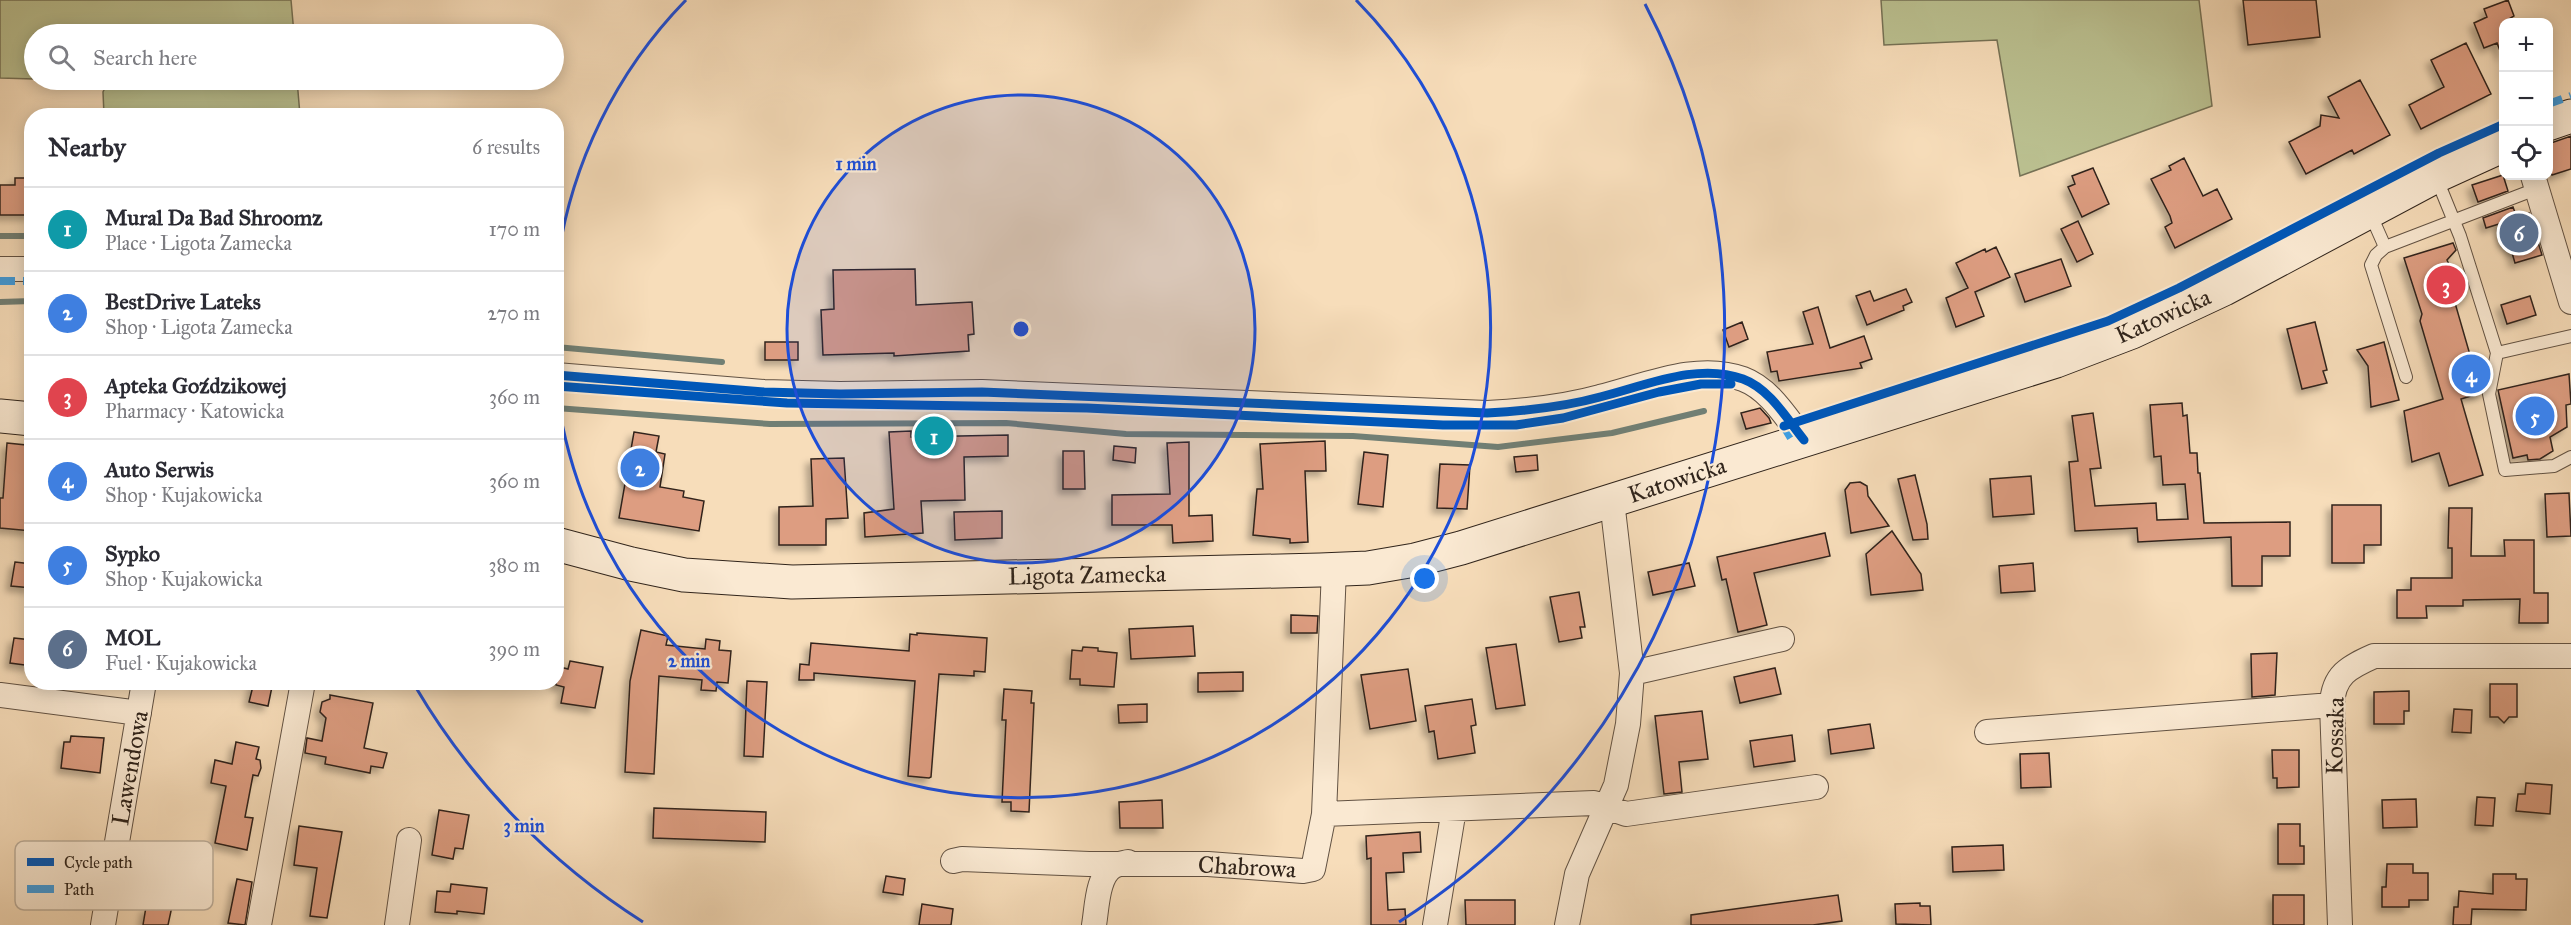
<!DOCTYPE html>
<meta charset="utf-8">
<style>
:root{--surface:#fff;--page:#f7f7f7;--text:#2b2b33;--muted:#7c7c81;--line:#e1e1e2;--accent:#7c3aed}
body{margin:0;font-family:"IM FELL Great Primer",serif;background:var(--page);color:var(--text)}
.controls{position:absolute;right:18px;top:18px;display:grid;overflow:hidden;border-radius:12px;box-shadow:0 3px 15px #0003}
.controls button{width:54px;height:54px;display:grid;place-items:center;padding:0;border:0;border-bottom:2px solid var(--line);background:var(--surface);color:var(--text);font:30px sans-serif}
.you{position:absolute;left:1425px;top:579px;width:21px;height:21px;margin:-15px;border:4px solid #fff;border-radius:50%;background:#1a73e8;box-shadow:0 0 0 9px #1a73e833}
.badge{display:grid;place-items:center;width:39px;height:39px;border-radius:50%;background:var(--accent);color:#fff;font-size:20px;font-weight:700}
.pin{position:absolute;translate:-50% -50%;border:3px solid #fff;box-shadow:0 2px 6px #0006}
.list{margin:0;padding:0;list-style:none}
h2{display:flex;justify-content:space-between;align-items:center;height:78px;margin:0;padding:0 24px;font-size:26px}
h2 small{font-size:20px;font-weight:400;color:var(--muted)}
.list li{display:grid;grid-template-columns:39px 1fr auto;gap:18px;align-items:center;box-sizing:border-box;height:84px;padding:0 24px;border-top:2px solid var(--line)}
.list b{display:block;font-size:22px;white-space:nowrap}
.list p{margin:0;font-size:20px;white-space:nowrap;color:var(--muted)}
.list em{font-size:20px;font-style:normal;color:var(--muted)}
.icon{flex:none;width:33px;height:33px;fill:none;stroke:currentColor;stroke-width:2;stroke-linecap:round;stroke-linejoin:round}
.map{position:relative;flex:none;width:2571px;height:925px;overflow:hidden}
.search{position:absolute;background:var(--surface);box-shadow:0 3px 15px #0003;left:24px;top:24px;width:540px;height:66px;display:flex;align-items:center;gap:15px;box-sizing:border-box;padding:0 21px;border-radius:33px;color:var(--muted);font-size:22px}
.panel{position:absolute;background:var(--surface);box-shadow:0 3px 15px #0003;left:24px;top:108px;width:540px;height:582px;border-radius:24px}
.map>svg:first-child{display:block}
</style>
<div class="map">
<svg width="2571" height="925" viewBox="0 0 2571 925">
<defs>
<filter id="shadow"><feDropShadow dx="-5" dy="5" stdDeviation="3" flood-color="#0004"/></filter>
</defs>
<rect width="100%" height="100%" fill="#f7ddba"/>
<filter id="stains"><feTurbulence type="fractalNoise" baseFrequency=".00333" numOctaves="4"/><feColorMatrix values="0 0 0 0 .2 0 0 0 0 .09 0 0 0 0 .02 0 0 0 .5 -.17"/></filter>
<radialGradient id="worn" r=".72"><stop offset=".6" stop-color="#630" stop-opacity="0"/><stop offset="1" stop-color="#630" stop-opacity=".3"/></radialGradient>
<path fill="#bbc191" stroke="#767256" stroke-width="1.5" d="M0,0H291L294,34H34V79L0,78Z
M1881,0H2199L2212,106L2020,176L1997,40L1884,45Z
M68,80H297L300,115H104L103,92L109,80Z"/>
<g fill="none" stroke-linecap="round" stroke-linejoin="round">
<path stroke="#717f74" stroke-width="6" d="M0,236H32
M0,302L32,301
M556,347L722,362
M556,408L770,424L1006,423L1126,434L1353,436L1498,447L1612,433L1704,411"/>
</g>
<path fill="#dd9d81" stroke="#30241b" stroke-width="1.5" filter="url(#shadow)" d="M2243,0H2316L2320,37L2248,45Z
M2508,0L2514,16L2504,22L2502,56L2497,43L2484,48L2474,23L2487,17L2484,9Z
M2466,43L2491,94L2421,129L2409,105L2444,87L2431,60Z
M2360,80L2390,135L2354,154L2352,150L2306,174L2289,142L2320,126L2321,115L2339,118L2328,97Z
M2571,136V169L2552,175L2548,165V144Z
M2184,158L2203,196L2217,189L2232,219L2175,248L2165,227L2172,223L2170,216L2151,179L2171,170L2169,166Z
M2093,168L2109,204L2082,217L2068,187L2075,184L2072,176Z
M2503,175L2508,191L2478,202L2472,185Z
M15,178H32V215H0V185H15Z
M2513,207L2517,218L2529,213L2542,255L2515,263L2510,246L2505,243L2499,224L2486,228L2483,218Z
M2078,221L2093,254L2077,262L2061,229Z
M2453,243L2456,250L2447,260L2458,285V294L2453,296L2481,393L2461,399L2483,475L2449,486L2439,453L2412,462L2404,411L2443,399L2420,321L2422,314L2404,258Z
M1996,247L2010,277L1975,292L1984,316L1956,327L1946,298L1968,288L1956,263L1985,249L1986,252Z
M2061,259L2071,286L2025,302L2015,274Z
M915,269L916,305L972,302L974,334L968,335L969,351L894,356V353L823,355L821,310L834,309L833,270Z
M1906,289L1912,302L1903,306L1904,310L1867,325L1856,296L1870,291L1874,301Z
M2530,296L2536,315L2507,324L2501,305Z
M1818,307L1830,348L1864,336L1872,359L1860,363L1862,368L1779,381L1777,371L1771,372L1767,352L1813,344L1803,312Z
M1742,322L1748,339L1729,347L1723,330Z
M2315,322L2327,370L2323,371L2327,383L2302,389L2287,329Z
M765,342H798V360H765Z
M2384,342L2399,400L2371,407L2368,366L2357,350Z
M2569,374L2571,404L2566,405L2567,427L2550,437L2553,451L2540,459L2528,460L2527,455L2513,458L2498,390Z
M2182,403L2183,416L2187,415L2190,453H2197L2198,473H2200L2204,523L2290,522V556H2262V586H2232L2231,537L2138,542L2137,528L2075,531L2069,462L2078,461L2072,416L2093,413L2101,468L2090,469L2095,506L2156,503L2157,520L2188,519L2185,484L2163,485L2161,456L2154,457L2150,405Z
M1760,408L1769,418L1771,423L1746,429L1741,413Z
M911,431V437L1008,435V456L964,457L965,500L921,501L923,533L865,537L864,513L894,509L889,432Z
M634,432L659,436L656,452L665,454L660,487L684,491L683,497L704,501L699,531L619,518Z
M1325,441L1326,471H1305L1308,542L1290,543V539L1253,535L1257,489H1263L1260,444Z
M1189,442V516L1212,515L1213,541L1173,543L1172,525H1112V495L1170,494L1167,443Z
M7,443L26,445L25,449L32,450V531L0,528V498H3Z
M1114,446L1136,448L1135,463L1113,460Z
M1063,451H1084L1085,489H1063Z
M1364,452L1388,455L1383,507L1358,504Z
M1537,455L1538,470L1516,472L1514,457Z
M844,458L848,518L826,519V545H779V507L813,506L811,459Z
M1440,464L1470,465L1467,509L1437,508Z
M1915,475L1927,524L1928,539L1913,540L1898,479Z
M2031,476L2034,514L1993,517L1990,479Z
M1860,482L1867,486L1868,496L1889,526L1851,533L1845,490L1850,483Z
M2569,493L2571,536L2547,537L2545,494Z
M2332,505H2381V545H2364V563H2332Z
M2449,508H2472L2471,556H2505L2504,540H2534V593H2548V623H2519L2520,599L2463,600V606H2426L2427,618H2397V590H2411V578H2452V548H2448Z
M1002,511V538L955,540L954,512Z
M1892,531L1921,574L1923,590L1871,595L1866,554Z
M1825,533L1830,556L1754,573L1767,625L1738,632L1726,579L1722,580L1717,557Z
M15,562L32,564V588L11,586Z
M1689,563L1695,586L1653,595L1648,572Z
M2033,563L2035,591L2001,593L1999,566Z
M1579,592L1585,627H1580L1582,638L1559,642L1550,597Z
M1291,615L1318,616L1317,633H1291Z
M1193,626L1195,656L1131,659L1129,629Z
M641,630L668,636L666,645L705,649L706,639L720,641L719,650L731,651L728,683L717,682L716,691L701,690L702,680L659,676L654,774L625,772L630,681Z
M917,633L987,638L985,672L974,671V676L939,674L931,777L929,778L908,776L915,681L814,673V680H799L800,664L809,665L811,643L909,651L910,634L917,635Z
M14,638L32,640V666L10,663Z
M1516,644L1525,705L1496,709L1486,648Z
M1083,647L1098,648V651L1117,653L1114,687L1080,685V679H1070L1072,650L1082,651Z
M2277,653L2275,695L2252,697L2251,654Z
M570,661L603,667L595,708L561,703L564,687L556,685V666L568,669Z
M1775,668L1781,694L1740,703L1734,677Z
M1408,669L1416,721L1370,729L1361,675Z
M1243,672V691L1198,692V673Z
M747,681L767,682L763,757L744,756Z
M254,682H273L268,706L249,702Z
M2490,684H2517V717H2509L2504,723L2498,717H2490Z
M1004,689L1032,691L1031,703H1034L1029,812L1011,811V802H1002L1006,720H1002Z
M2409,691V711H2404V724H2374V692Z
M330,695L373,703L364,748L387,753L383,768L371,766L370,773L325,764L326,757L305,753L307,738L322,741L326,718L320,712L322,702L330,699Z
M1472,699L1476,725L1471,726L1475,753L1438,759L1434,731L1429,732L1425,706Z
M1147,704V722L1119,723L1118,705Z
M2454,709L2472,710L2471,733L2452,732Z
M1702,711L1708,759L1679,762L1682,792L1664,794L1655,716Z
M1870,724L1874,748L1831,754L1828,730Z
M1792,735L1795,761L1754,767L1750,741Z
M71,736L104,738L100,773L61,768L64,742H70Z
M236,742L259,747L256,759L260,760L261,768L258,776L253,775L245,817L253,818L247,850L215,843L226,786L211,783L215,760L232,764Z
M2272,750H2299V787L2277,788V778H2273Z
M2049,753L2051,787L2021,788L2020,754Z
M2526,783L2552,785L2550,814L2516,811L2518,794H2525Z
M2477,797L2495,798L2493,826L2475,825Z
M2416,799L2417,827L2383,828L2382,800Z
M1162,800L1163,828H1120L1119,802Z
M654,808L766,812L765,842L653,838Z
M439,810L469,815L463,849L455,848L453,859L432,855Z
M2278,824H2300V846H2304V864H2278Z
M299,826L342,832L327,918L310,916L317,868L294,865Z
M1420,832L1421,852L1403,853L1404,872L1386,873L1388,910L1405,909L1406,925H1371V858L1367,859L1366,836Z
M2003,845L2004,870L1953,872L1952,847Z
M2387,864H2413V873H2428V900H2409V907H2382V887H2386Z
M164,866L180,869L168,925H143L146,907L155,909Z
M2493,874H2516V879H2527L2526,910L2472,909L2471,925H2453L2454,907H2458L2459,891L2493,894Z
M886,876L905,879L903,895L883,892Z
M237,879L252,882L245,925L228,923Z
M451,884L487,888L484,914L457,911V914L435,912L437,891L450,892Z
M1838,895L1842,921L1813,925H1691V915Z
M2273,895H2304V925H2273Z
M1465,900H1515V925H1466Z
M1920,903V906H1930L1931,925L1896,924L1895,904Z
M922,904L953,909L951,925H919Z"/>
<g fill="none" stroke-linecap="round" stroke-linejoin="round">
<g stroke="#625243" stroke-width="14">
<path id="lane" d="M2436,177L2460,236L2497,353L2571,336
M2370,213L2385,247L2376,255L2371,265L2406,377
M2385,247L2536,189
M2497,353L2489,394L2505,470L2554,466L2571,457"/>
</g>
<g stroke="#625243" stroke-width="26">
<path id="street" d="M2533,176L2571,302
M0,269H32
M556,375L764,392L840,394L982,392L1487,413C1525,411 1564,407 1600,397C1645,386 1697,362 1743,379C1770,389 1787,419 1804,440
M1632,673L1782,639
M0,695L139,713
M1987,732L2332,705
M1324,814L1594,803L1626,814L1816,787
M953,861L962,859L1089,864H1208L1303,871L1313,869L1324,814L1334,569
M103,925L144,682
M259,925L303,682
M397,925L409,840
M1094,925C1097,908 1097,875 1114,866C1118,864 1124,863 1128,862
M1435,925L1454,809
M1567,925L1577,874L1616,785L1628,724L1632,673L1612,501
M2340,925L2332,705C2333,675 2349,667 2374,656H2571"/>
</g>
<g stroke="#30241b" stroke-width="35">
<path id="secondary" d="M2548,124L2571,116
M0,416L32,419
M556,544L631,564L684,575L792,582L1320,570L1368,568L1415,560L1461,548L2056,361L2132,332L2224,289L2436,176L2504,145"/>
</g>
<use href="#lane" stroke="#fae9d2" stroke-width="12"/>
<use href="#street" stroke="#fae9d2" stroke-width="24"/>
<use href="#secondary" stroke="#fae9d2" stroke-width="33"/>
<path stroke="#3e9cdf" stroke-width="8" stroke-dasharray="15 8" stroke-linecap="butt" d="M2548,104L2571,96
M0,281H32
M1783,425L1794,443"/>
<g stroke="#fae9d2" stroke-width="13">
<path id="cycleway" d="M556,375L764,392L840,394L982,392L1487,413C1525,411 1564,407 1600,397C1645,386 1697,362 1743,379C1770,389 1787,419 1804,440
M556,386L787,403L1087,408L1443,425H1516L1563,418L1659,392L1701,384H1731
M1784,426L2108,321L2179,288L2439,153L2504,124"/>
</g>
<use href="#cycleway" stroke="#0057b8" stroke-width="9"/>
</g>
<circle cx="1021" cy="329" r="234" fill="#1d4ed8" fill-opacity=".12"/>
<g fill="none" stroke="#1d4ed8" stroke-width="3">
<circle cx="1021" cy="329" r="234"/>
<path d="M557 264A469 469 0 0 1 686 0M1356 0A469 469 0 1 1 557 394"/>
<path d="M643 922A703 703 0 0 1 415 686M1645 4A703 703 0 0 1 1399 922"/>
</g>
<g text-anchor="middle" dominant-baseline="central" stroke-width="4.5" stroke-linejoin="round" paint-order="stroke">
<g font-size="24" fill="#30241b" stroke="#fae9d2">
<text transform="translate(2163 316) rotate(-24)">Katowicka</text>
<text transform="translate(1677 480) rotate(-18)">Katowicka</text>
<text transform="translate(1087 575) rotate(-1)">Ligota Zamecka</text>
<text transform="translate(2335 736) rotate(-89)">Kossaka</text>
<text transform="translate(130 768) rotate(-80)">Lawendowa</text>
<text transform="translate(1247 867) rotate(3)">Chabrowa</text>
</g>
</g>
<rect x="15" y="841" width="198" height="69" rx="9" fill="#fae9d2" stroke="#bdae9b" stroke-width="1.5"/>
<rect x="27" y="858" width="27" height="8" fill="#0057b8"/>
<rect x="27" y="885" width="27" height="8" fill="#3e9cdf"/>
<g font-size="16" fill="#30241b">
<text x="64" y="868">Cycle path</text>
<text x="64" y="895">Path</text>
</g>
<circle cx="1021" cy="329" r="9" fill="#1d4ed8" stroke="#fae9d2" stroke-width="3"/>
<g font-size="18" text-anchor="middle" font-weight="bold" fill="#1d4ed8" stroke="#fae9d2" stroke-width="4.5" stroke-linejoin="round" paint-order="stroke">
<text x="856" y="170">1 min</text>
<text x="689" y="667">2 min</text>
<text x="524" y="832">3 min</text>
</g>
<rect width="100%" height="100%" filter="url(#stains)"/>
<rect width="100%" height="100%" fill="url(#worn)"/>
</svg>
<div class="controls">
<button>+</button>
<button>−</button>
<button><svg class="icon" aria-label="locate" viewBox="0 0 24 24"><circle cx="12" cy="12" r="6"/><path d="M12 2v4M12 18v4M2 12h4M18 12h4"/></svg></button>
</div>
<div class="you"></div>
<div class="pin badge" style="left:934px;top:436px;background:#0f9aa8">1</div>
<div class="pin badge" style="left:640px;top:468px;background:#3f7fe0">2</div>
<div class="pin badge" style="left:2446px;top:285px;background:#e0444e">3</div>
<div class="pin badge" style="left:2471px;top:374px;background:#3f7fe0">4</div>
<div class="pin badge" style="left:2535px;top:416px;background:#3f7fe0">5</div>
<div class="pin badge" style="left:2519px;top:233px;background:#5c6f8a">6</div>
<div class="search"><svg class="icon" aria-label="search" viewBox="0 0 24 24"><circle cx="10" cy="10" r="6"/><path d="M15 15l6 6"/></svg>Search here</div>
<section class="panel">
<h2>Nearby<small>6 results</small></h2>
<ul class="list">
<li><span class="badge" style="background:#0f9aa8">1</span><div><b>Mural Da Bad Shroomz</b><p>Place · Ligota Zamecka</p></div><em>170 m</em></li>
<li><span class="badge" style="background:#3f7fe0">2</span><div><b>BestDrive Lateks</b><p>Shop · Ligota Zamecka</p></div><em>270 m</em></li>
<li><span class="badge" style="background:#e0444e">3</span><div><b>Apteka Goździkowej</b><p>Pharmacy · Katowicka</p></div><em>360 m</em></li>
<li><span class="badge" style="background:#3f7fe0">4</span><div><b>Auto Serwis</b><p>Shop · Kujakowicka</p></div><em>360 m</em></li>
<li><span class="badge" style="background:#3f7fe0">5</span><div><b>Sypko</b><p>Shop · Kujakowicka</p></div><em>380 m</em></li>
<li><span class="badge" style="background:#5c6f8a">6</span><div><b>MOL</b><p>Fuel · Kujakowicka</p></div><em>390 m</em></li>
</ul>
</section>
</div>
